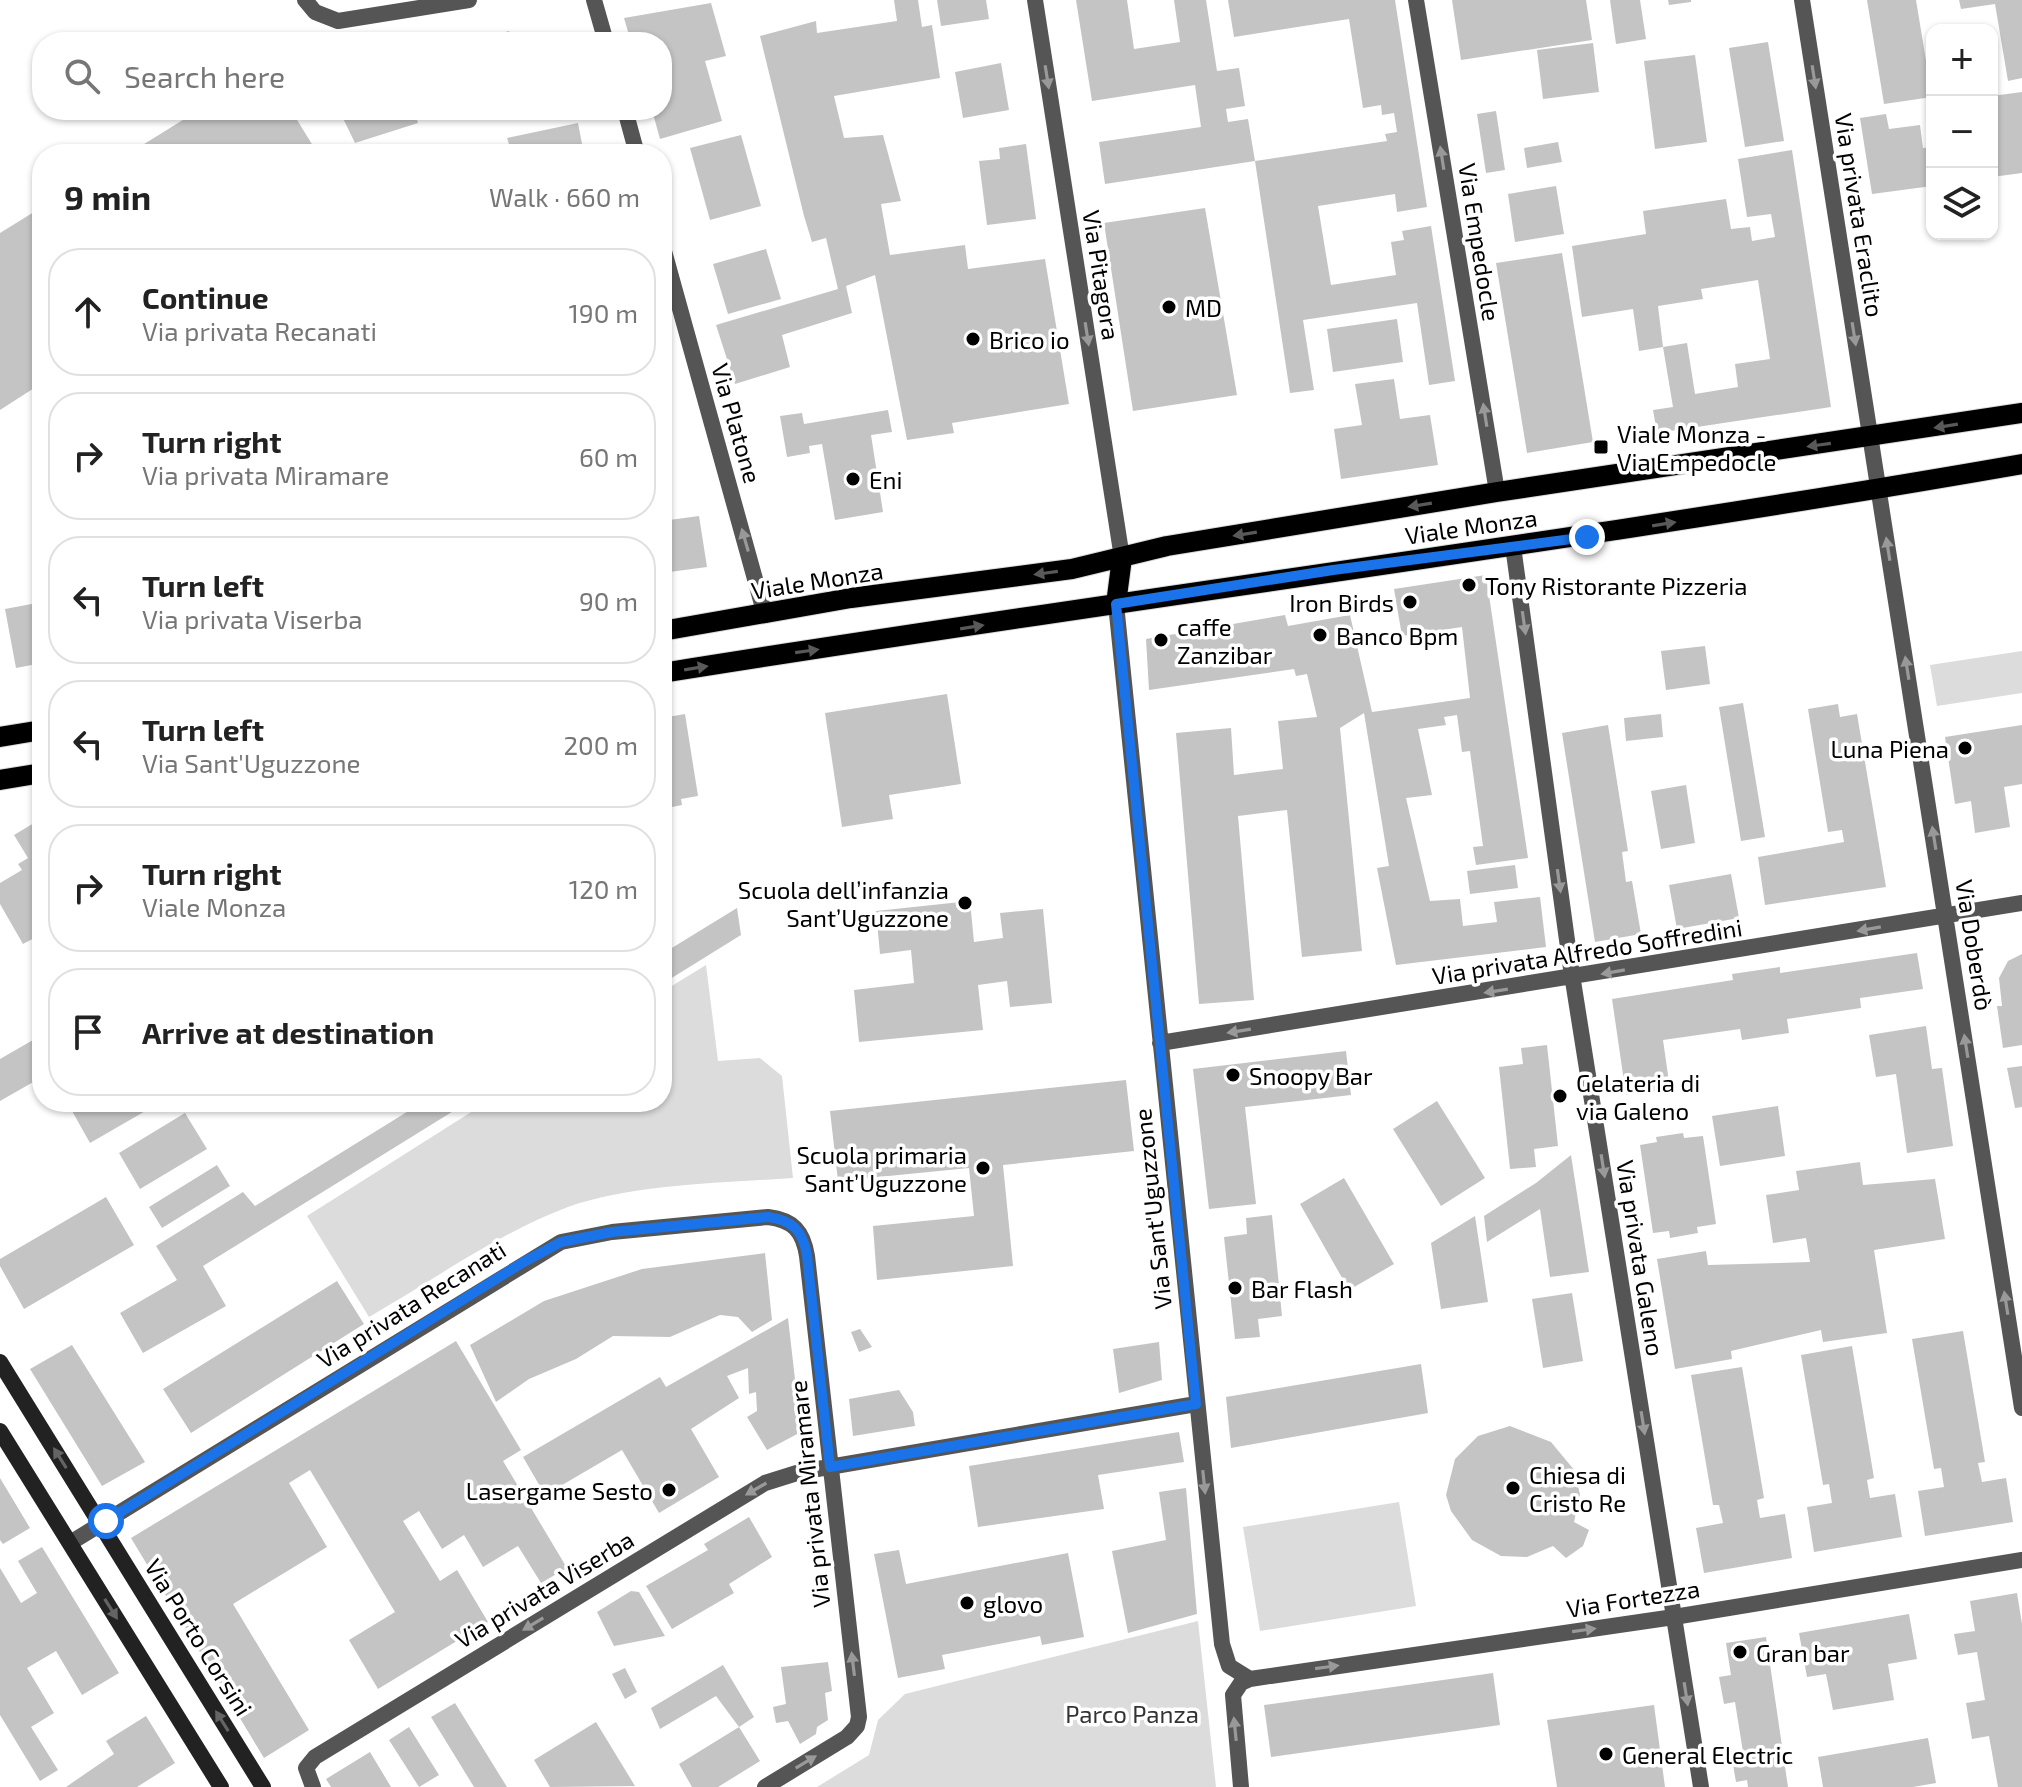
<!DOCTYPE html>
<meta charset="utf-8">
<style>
:root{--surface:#fff;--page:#f6f6f6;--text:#222;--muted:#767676;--line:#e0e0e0}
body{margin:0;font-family:"Exo 2",sans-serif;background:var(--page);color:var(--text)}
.controls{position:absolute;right:24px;top:24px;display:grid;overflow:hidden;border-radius:16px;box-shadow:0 2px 6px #0004}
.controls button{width:72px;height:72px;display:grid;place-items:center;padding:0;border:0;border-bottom:2px solid var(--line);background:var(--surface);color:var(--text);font:40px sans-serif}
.stop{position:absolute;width:24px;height:24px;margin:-18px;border:6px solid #1a73e8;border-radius:50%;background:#fff}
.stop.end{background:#1a73e8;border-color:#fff;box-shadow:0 2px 8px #0008}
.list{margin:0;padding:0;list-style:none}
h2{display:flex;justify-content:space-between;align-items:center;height:104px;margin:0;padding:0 32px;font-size:34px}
h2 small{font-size:26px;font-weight:400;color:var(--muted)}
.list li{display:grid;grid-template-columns:52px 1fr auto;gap:24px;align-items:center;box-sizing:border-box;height:128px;margin:0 16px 16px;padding:0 16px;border:2px solid var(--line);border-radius:32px}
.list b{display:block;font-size:30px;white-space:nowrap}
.list p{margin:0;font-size:26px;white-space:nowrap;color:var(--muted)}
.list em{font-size:26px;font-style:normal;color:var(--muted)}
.icon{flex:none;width:44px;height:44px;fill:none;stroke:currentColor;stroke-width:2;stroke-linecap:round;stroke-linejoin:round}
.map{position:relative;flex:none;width:2022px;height:1787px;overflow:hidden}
.search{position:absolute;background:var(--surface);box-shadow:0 2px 6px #0004;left:32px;top:32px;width:640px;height:88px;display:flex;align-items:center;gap:20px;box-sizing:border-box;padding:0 28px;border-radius:32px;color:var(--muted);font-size:30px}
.panel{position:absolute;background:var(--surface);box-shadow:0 2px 6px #0004;left:32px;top:144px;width:640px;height:968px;border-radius:32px}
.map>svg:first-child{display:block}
</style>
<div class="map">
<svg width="2022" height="1787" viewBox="0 0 2022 1787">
<rect width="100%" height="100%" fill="#fff"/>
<path fill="#dcdcdc" d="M2022,651V693L1937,706L1930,665Z
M706,965L718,1061L760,1058L782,1076L793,1178C722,1183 634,1184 568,1207C500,1232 432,1281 369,1317L307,1216L487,1102H662V992Z
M1399,1502L1416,1606L1260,1631L1243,1527Z
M1198,1621L1216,1787H817L869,1755L878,1720L905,1694Z"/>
<path fill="#c4c4c4" d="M894,0H918L922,27L932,25L940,78L834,96L844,138L883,135L901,201L881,204L890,255L965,245L968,269L1045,259L1069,404L952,423L954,433L907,440L875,275L846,286L852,313L782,335L790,367L735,384L716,325L838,289L826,238L812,242L804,216L760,36L816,21L817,33L897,21Z
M937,0H986L989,19L941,26Z
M1076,0H1127L1134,49L1180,42L1174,0H1206L1217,71L1239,68L1245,106L1226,109L1228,122L1248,119L1255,161L1387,141L1385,134L1397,132L1394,113L1382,115L1381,105L1363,108L1349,19L1234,37L1228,0H1395L1427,207L1397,212L1395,194L1318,206L1331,285L1396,275L1391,242L1404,240L1402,231L1431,226L1455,381L1429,385L1417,303L1303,320L1314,390L1290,393L1255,161L1105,184L1099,142L1201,127L1195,85L1092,101Z
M1452,0H1586L1592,40L1461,60Z
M1610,0H1640L1646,39L1616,44Z
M1668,0H1691V2L1669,5Z
M1867,0H1916L1932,97L1884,104Z
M1959,0H2022V78L2008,81L1995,4L1961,9Z
M711,3L726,56L705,61L722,121L660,139L652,110H662V42H631L624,18Z
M509,31L513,42H472L471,41Z
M1768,42L1784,141L1745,147L1729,48Z
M1593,43L1599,92L1543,99L1537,50Z
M1695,55L1707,142L1655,149L1644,61Z
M1001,63L1009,110L963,118L955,72Z
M2022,92V173L1992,177V96Z
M199,110H291L318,154H128Z
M339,110H414L418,123L355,143Z
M1496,111L1505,170L1486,173L1477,114Z
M1886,114L1889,129L1920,125L1923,148L1932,147V186L1872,194L1860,118Z
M578,123L584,154H512L507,138Z
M741,135L761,206L710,220L690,148Z
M1558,142L1562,162L1527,168L1524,148Z
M1026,144L1036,219L987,225L979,161L1000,159L999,148Z
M1792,150L1831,407L1657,433L1653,410L1673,407L1663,347L1687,343L1695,394L1738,387L1735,364L1770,359L1758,280L1701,289L1703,299L1658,306L1663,347L1639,351L1633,309L1582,317L1572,246L1646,234L1643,211L1726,199L1731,229L1750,227L1752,241L1775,237L1771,214L1747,217L1738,159Z
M1556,186L1564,234L1515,242L1508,194Z
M42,207V383L0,410V233Z
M1205,208L1237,395L1133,411L1104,223Z
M766,249L781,299L728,314L713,264Z
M1562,253L1593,442L1527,453L1496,263Z
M1397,319L1403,362L1333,372L1327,329Z
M1394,379L1400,419L1430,415L1438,465L1341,479L1334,429L1362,425L1355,384Z
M888,410L892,432L871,435L883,512L835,520L822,444L809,446L810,453L787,457L780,416L802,413L804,424Z
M699,516L707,567L662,573V521Z
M1486,575L1528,858L1476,865L1473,847L1483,846L1470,751L1462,752L1457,715L1444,717L1446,725L1418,729L1432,795L1406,798L1430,901L1460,899L1463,926L1497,922L1494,902L1540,897L1546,947L1396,965L1377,868L1389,866L1364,713L1340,728L1362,951L1302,957L1287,810L1238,816L1254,1000L1199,1004L1176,733L1231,728L1234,775L1283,769L1278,721L1317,717L1307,674L1296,676L1294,669L1149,690L1146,639L1285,615L1288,626L1350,615L1372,712L1470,698L1462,627L1402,636L1394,589Z
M42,602V663L16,668L5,609Z
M1705,646L1710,684L1666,690L1661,651Z
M947,694L961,784L889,795L893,819L842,827L825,713Z
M1743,703L1765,837L1741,841L1719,707Z
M1838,704L1840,717L1857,714L1886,887L1765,905L1758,857L1844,842L1842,830L1828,832L1808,709Z
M685,714L698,796L681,799L682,805L662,809V718Z
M1661,714L1663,737L1626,741L1624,718Z
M1608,725L1628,851L1622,852L1626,882L1632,881L1641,934L1595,942L1562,733Z
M2022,725V784L2004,787L2010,827L1975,833L1971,801L1955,804L1945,737Z
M1686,785L1695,843L1661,849L1651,791Z
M34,823L42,836V934L23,944L0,904V883L22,870L18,864L28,858L14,835Z
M1515,865L1518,888L1470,894L1467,871Z
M1731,874L1739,918L1677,929L1669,885Z
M970,901L974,942L1003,938L1000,913L1043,909L1052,1003L1010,1007L1007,981L978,985L983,1030L859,1042L854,990L914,983L911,950L880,954L876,911Z
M737,908L741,935L662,984V954Z
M1917,953L1923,989L1860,998L1861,1008L1787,1019L1789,1033L1742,1040L1740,1029L1663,1040L1670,1089L1626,1095L1612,999L1733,980L1732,974L1780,967V973Z
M2022,954V1045L2003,1048L1997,1006H2002L1999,978L2008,961Z
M1926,1026L1932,1069L1942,1068L1953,1146L1907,1153L1896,1074L1876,1077L1869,1035Z
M33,1040L42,1056V1077L0,1101V1059Z
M1547,1045L1558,1146L1534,1149L1536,1167L1510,1169L1499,1067L1523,1064L1521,1048Z
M1346,1051L1351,1095L1245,1107L1256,1204L1209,1209L1193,1069Z
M2022,1066V1107L2015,1108L2007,1068Z
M1126,1080L1134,1151L1003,1165L1013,1266L877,1280L873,1226L974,1216L969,1168L838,1181L830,1111Z
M1437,1101L1485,1178L1441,1206L1393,1129Z
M67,1102H161L90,1143Z
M423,1102H468L203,1266L226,1306L143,1353L120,1313L177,1280L156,1246L243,1192L255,1206Z
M1778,1106L1785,1156L1720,1166L1712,1116Z
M185,1113L207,1149L140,1189L119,1153Z
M1683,1133L1684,1138L1703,1136L1716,1224L1697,1227L1698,1233L1670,1238L1669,1231L1653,1233L1640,1145L1657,1142L1656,1137Z
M1571,1155L1589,1272L1550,1277L1540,1209L1487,1242L1484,1216L1536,1183Z
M1860,1162L1863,1185L1935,1179L1945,1239L1874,1250L1887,1333L1823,1342L1821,1330L1731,1351L1732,1359L1675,1369L1657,1259L1706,1251L1708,1265L1810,1262L1806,1238L1773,1243L1766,1195L1799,1190L1796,1171Z
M217,1165L230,1186L162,1228L149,1207Z
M1344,1178L1394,1264L1349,1290L1300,1204Z
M106,1197L134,1245L24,1309L0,1266V1259Z
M1272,1215L1282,1316L1258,1319L1260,1337L1235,1339L1224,1237L1247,1234L1246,1218Z
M1475,1216L1488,1302L1441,1309L1431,1243Z
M765,1253L772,1320L752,1332L738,1317L720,1315L670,1337L613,1336L576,1359L529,1379L496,1402L470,1345L544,1301L642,1269Z
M337,1281L364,1324L191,1433L163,1389Z
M1572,1293L1583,1361L1543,1368L1532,1299Z
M788,1318L801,1432L767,1450L747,1417L757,1411L756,1392L749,1394L748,1368L727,1376L739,1398L691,1429L719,1477L659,1513L622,1450L545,1495L523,1457L660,1377L666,1387Z
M860,1329L872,1347L859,1352L851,1332Z
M1963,1331L1985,1462L1978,1463L1982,1482L2006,1478L2013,1522L1925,1536L1918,1491L1944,1487L1941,1468L1934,1469L1912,1339Z
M456,1341L521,1450L503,1461L567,1568L541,1583L518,1546L483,1567L464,1535L442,1549L419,1511L403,1521L440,1581L457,1570L488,1622L378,1689L349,1640L395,1612L310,1470L289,1483L327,1547L233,1604L309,1730L264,1758L131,1538Z
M1159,1342L1162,1380L1119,1393L1113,1349Z
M72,1345L145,1462L102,1486L30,1369Z
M1852,1346L1874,1478L1867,1480L1870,1498L1895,1494L1902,1537L1814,1552L1807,1507L1832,1503L1829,1484L1823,1485L1801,1355Z
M1421,1364L1428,1413L1231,1448L1226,1397Z
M1742,1367L1764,1498L1757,1500L1760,1518L1785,1514L1792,1558L1704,1573L1696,1528L1723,1523L1719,1505H1713L1691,1375Z
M899,1390L913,1412L915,1426L853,1436L849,1399Z
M1510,1426L1551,1442L1575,1471L1580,1495L1574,1522L1589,1530L1583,1546L1566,1558L1553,1546L1527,1557L1501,1556L1472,1540L1451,1511L1446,1495L1455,1459L1478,1436Z
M1179,1432L1184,1462L1098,1475L1104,1509L978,1527L969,1466Z
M0,1478L30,1528L3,1544L0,1540Z
M1186,1488L1197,1614L1128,1633L1112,1551L1166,1540L1159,1492Z
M749,1517L772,1557L729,1584L734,1593L672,1629L646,1586L708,1550L704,1544Z
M42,1547L119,1673L82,1695L56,1651L27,1668L54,1713L31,1727L58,1770L40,1781L0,1715V1568L21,1603L37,1593L18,1561Z
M899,1550L906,1584L1068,1553L1084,1637L1042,1645L1040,1636L942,1655L945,1669L898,1678L874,1554Z
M631,1591L639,1592L665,1636L614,1646L597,1612Z
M2017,1593L2022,1624V1787H1998L1989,1736L1972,1739L1966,1703L1985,1700L1977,1652L1958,1655L1954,1634L1975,1631L1970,1601Z
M1909,1614L1917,1659L1888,1664L1894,1700L1833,1710L1826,1674L1807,1677L1799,1633Z
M1766,1637L1788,1787H1748L1747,1780L1736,1782L1731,1753L1743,1752L1735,1702L1724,1704L1719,1677L1731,1675L1726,1643Z
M828,1662L832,1691L825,1693L828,1720L817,1727L816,1734L800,1744L788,1721L776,1723L773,1707L786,1704L781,1667Z
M723,1665L754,1717L739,1727L716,1696L660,1729L651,1708Z
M625,1668L637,1692L625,1699L612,1674Z
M1493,1673L1500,1725L1271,1757L1264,1705Z
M455,1703L507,1787H474L431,1717Z
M1654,1705L1665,1787H1557L1547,1720Z
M146,1716L175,1763L137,1787H66L114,1754L106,1741Z
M596,1722L635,1786L550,1787L534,1760Z
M409,1727L439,1775L419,1787L389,1740Z
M739,1727L760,1761L718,1787H692L679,1764Z
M1928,1738L1936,1783L1913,1787H1823L1818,1757Z
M370,1752L391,1787H331L326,1779Z"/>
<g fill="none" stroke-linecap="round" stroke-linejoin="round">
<g stroke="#dbdbdb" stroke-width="22">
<path id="primary" d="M1116,604L1122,558
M662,631L851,598L1072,569L1167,546L1497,492L2022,413
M662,673C1115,600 1570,543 2022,464
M0,737L42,730
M0,780L42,773"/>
</g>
<path stroke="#555" stroke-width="16" d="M305,0L315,12L338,21L469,0
M594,0L606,42
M1035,0L1122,558
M1416,0L1497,492
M1802,0L2022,1408
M625,110L637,154
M662,244L765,615
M1513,546L1570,962L1701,1787
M1116,604L1222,1644L1229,1666L1250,1679
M1160,1043L2022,903
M70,1543L561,1242L612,1232L768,1217C793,1220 803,1231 807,1256L859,1717L857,1726L847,1737L765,1787
M313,1787L306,1768L315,1757L765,1483L800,1472L1196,1404
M1241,1787L1233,1695L1241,1683L1250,1679L1674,1617L2022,1560"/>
<path stroke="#222" stroke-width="16" d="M0,1362L263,1787
M0,1431L221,1787"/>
<use href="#primary" stroke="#000" stroke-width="20"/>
</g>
<defs><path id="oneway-solid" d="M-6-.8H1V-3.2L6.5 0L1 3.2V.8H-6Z" transform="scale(2)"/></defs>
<g fill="#999">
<use href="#oneway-solid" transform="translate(1047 77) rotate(81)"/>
<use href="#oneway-solid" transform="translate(1814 77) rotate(81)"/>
<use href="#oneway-solid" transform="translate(1442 158) rotate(-99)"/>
<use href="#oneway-solid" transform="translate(1087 334) rotate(81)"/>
<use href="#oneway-solid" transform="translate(1854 334) rotate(81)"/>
<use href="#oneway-solid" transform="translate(1485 415) rotate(-99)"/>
<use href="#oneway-solid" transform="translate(745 540) rotate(-106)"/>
<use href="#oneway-solid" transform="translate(1888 549) rotate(-99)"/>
<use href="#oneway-solid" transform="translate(1524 623) rotate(82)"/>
<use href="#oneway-solid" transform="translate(1907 668) rotate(-99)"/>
<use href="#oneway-solid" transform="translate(1934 838) rotate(-99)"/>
<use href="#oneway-solid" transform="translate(1559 881) rotate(82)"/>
<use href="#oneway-solid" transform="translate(1869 929) rotate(170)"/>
<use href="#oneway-solid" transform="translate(1613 972) rotate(170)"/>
<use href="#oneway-solid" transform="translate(1496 991) rotate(171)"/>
<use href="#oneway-solid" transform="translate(1239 1031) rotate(171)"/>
<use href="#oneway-solid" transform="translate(1966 1046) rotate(-99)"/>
<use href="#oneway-solid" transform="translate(1603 1166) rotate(81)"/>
<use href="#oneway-solid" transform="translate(2006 1303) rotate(-99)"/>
<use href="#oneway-solid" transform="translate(1643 1423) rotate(81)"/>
<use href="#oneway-solid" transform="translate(1204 1482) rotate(84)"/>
<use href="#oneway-solid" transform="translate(756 1489) rotate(150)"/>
<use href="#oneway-solid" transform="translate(533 1624) rotate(149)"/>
<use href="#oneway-solid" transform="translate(1584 1630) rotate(-8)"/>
<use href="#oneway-solid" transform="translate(853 1664) rotate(-97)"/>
<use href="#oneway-solid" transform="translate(1327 1667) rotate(-8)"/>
<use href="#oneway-solid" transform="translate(1686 1694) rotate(81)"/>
<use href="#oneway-solid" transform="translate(1235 1729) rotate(-96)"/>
<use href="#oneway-solid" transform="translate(806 1762) rotate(-31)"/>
</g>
<g fill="#595959">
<use href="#oneway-solid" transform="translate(1946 426) rotate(171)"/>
<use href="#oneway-solid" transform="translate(1819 445) rotate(172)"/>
<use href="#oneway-solid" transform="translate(1420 505) rotate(171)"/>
<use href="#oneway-solid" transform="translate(1664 524) rotate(-9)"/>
<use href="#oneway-solid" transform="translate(1245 534) rotate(171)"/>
<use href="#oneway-solid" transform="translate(1046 573) rotate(172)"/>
<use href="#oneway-solid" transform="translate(972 627) rotate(-9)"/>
<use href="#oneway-solid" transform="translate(807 651) rotate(-8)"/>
<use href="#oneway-solid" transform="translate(696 668) rotate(-9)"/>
</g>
<g fill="#646464">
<use href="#oneway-solid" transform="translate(60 1458) rotate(-122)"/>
<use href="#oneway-solid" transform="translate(111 1609) rotate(58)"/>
<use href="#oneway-solid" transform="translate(222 1721) rotate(-122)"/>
</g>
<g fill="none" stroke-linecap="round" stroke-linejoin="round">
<path stroke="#1a73e8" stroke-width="10" d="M106,1521L522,1263L561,1242L612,1232L768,1217C793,1220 803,1231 807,1256L830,1467L1196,1404L1116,604L1333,570L1587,537"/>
</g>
<g fill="#000" stroke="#fff" stroke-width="3">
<circle cx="1169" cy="307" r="8"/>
<circle cx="973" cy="339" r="8"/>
<rect x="1593" y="439" width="16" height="16" rx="4"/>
<circle cx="853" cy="479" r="8"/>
<circle cx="1469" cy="585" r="8"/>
<circle cx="1410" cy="602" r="8"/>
<circle cx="1320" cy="635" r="8"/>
<circle cx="1161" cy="640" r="8"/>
<circle cx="1965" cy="748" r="8"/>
<circle cx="965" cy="903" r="8"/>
<circle cx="1233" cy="1075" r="8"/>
<circle cx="1560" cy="1096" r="8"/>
<circle cx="983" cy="1168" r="8"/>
<circle cx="1235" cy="1288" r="8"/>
<circle cx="1513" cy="1488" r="8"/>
<circle cx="669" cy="1490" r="8"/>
<circle cx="967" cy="1603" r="8"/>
<circle cx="1740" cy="1652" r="8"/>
<circle cx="1606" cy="1754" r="8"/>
</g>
<g text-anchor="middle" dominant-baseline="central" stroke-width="7" stroke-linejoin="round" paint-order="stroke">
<g font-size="24" fill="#000" stroke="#fff">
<text transform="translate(1860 215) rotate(81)">Via privata Eraclito</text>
<text transform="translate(1480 242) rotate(81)">Via Empedocle</text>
<text transform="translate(1102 275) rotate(81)">Via Pitagora</text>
<text transform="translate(737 423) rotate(74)">Via Platone</text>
<text transform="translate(1471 526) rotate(-8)">Viale Monza</text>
<text transform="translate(817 580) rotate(-9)">Viale Monza</text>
<text transform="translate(1975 945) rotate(81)">Via Doberdò</text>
<text transform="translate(1587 951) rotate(-9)">Via privata Alfredo Soffredini</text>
<text transform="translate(1152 1209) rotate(-96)">Via Sant'Uguzzone</text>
<text transform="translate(1641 1258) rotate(81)">Via privata Galeno</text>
<text transform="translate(411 1304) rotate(-32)">Via privata Recanati</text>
<text transform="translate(809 1494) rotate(-96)">Via privata Miramare</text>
<text transform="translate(544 1589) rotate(-31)">Via privata Viserba</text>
<text transform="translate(1633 1598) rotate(-9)">Via Fortezza</text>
<text transform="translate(199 1637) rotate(58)">Via Porto Corsini</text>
</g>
<g font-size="24" fill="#000" stroke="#fff" text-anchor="start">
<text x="1185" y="307">MD</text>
<text x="989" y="339">Brico io</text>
<text x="1617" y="433">Viale Monza -<tspan x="1617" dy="28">Via Empedocle</tspan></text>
<text x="869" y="479">Eni</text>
<text x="1485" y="585">Tony Ristorante Pizzeria</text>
<text x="1394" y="602" text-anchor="end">Iron Birds</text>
<text x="1177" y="626">caffe<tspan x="1177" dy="28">Zanzibar</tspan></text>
<text x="1336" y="635">Banco Bpm</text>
<text x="1949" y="748" text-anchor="end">Luna Piena</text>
<text x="949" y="889" text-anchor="end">Scuola dell’infanzia<tspan x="949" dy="28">Sant’Uguzzone</tspan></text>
<text x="1249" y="1075">Snoopy Bar</text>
<text x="1576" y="1082">Gelateria di<tspan x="1576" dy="28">via Galeno</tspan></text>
<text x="967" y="1154" text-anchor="end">Scuola primaria<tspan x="967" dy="28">Sant’Uguzzone</tspan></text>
<text x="1251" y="1288">Bar Flash</text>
<text x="1529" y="1474">Chiesa di<tspan x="1529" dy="28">Cristo Re</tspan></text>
<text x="653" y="1490" text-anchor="end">Lasergame Sesto</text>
<text x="983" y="1603">glovo</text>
<text x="1756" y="1652">Gran bar</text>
<text x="1622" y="1754">General Electric</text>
</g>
<g font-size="24" fill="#333" stroke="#fff">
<text x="1132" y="1713">Parco Panza</text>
</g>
</g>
</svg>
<div class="controls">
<button>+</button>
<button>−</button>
<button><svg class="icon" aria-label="layers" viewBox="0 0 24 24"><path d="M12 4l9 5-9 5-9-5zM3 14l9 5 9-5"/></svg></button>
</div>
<div class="stop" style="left:106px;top:1521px"></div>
<div class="stop end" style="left:1587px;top:537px"></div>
<div class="search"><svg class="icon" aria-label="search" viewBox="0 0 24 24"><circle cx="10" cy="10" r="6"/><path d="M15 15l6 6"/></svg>Search here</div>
<section class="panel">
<h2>9 min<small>Walk · 660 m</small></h2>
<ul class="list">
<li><svg class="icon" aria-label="ahead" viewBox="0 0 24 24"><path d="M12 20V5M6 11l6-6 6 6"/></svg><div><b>Continue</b><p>Via privata Recanati</p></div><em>190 m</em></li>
<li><svg class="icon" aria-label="right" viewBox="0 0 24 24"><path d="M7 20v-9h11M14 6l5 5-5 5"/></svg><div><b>Turn right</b><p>Via privata Miramare</p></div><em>60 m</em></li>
<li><svg class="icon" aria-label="left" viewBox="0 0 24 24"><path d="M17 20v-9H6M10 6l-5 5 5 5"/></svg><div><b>Turn left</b><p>Via privata Viserba</p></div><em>90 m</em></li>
<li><svg class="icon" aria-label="left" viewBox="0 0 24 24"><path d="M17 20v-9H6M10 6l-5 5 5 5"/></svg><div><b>Turn left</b><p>Via Sant'Uguzzone</p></div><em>200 m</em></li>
<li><svg class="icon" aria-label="right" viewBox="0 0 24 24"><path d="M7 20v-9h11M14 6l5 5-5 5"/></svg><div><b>Turn right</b><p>Viale Monza</p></div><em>120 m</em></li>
<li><svg class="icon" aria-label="arrive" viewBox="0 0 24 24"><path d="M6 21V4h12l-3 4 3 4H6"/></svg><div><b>Arrive at destination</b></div></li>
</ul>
</section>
</div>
